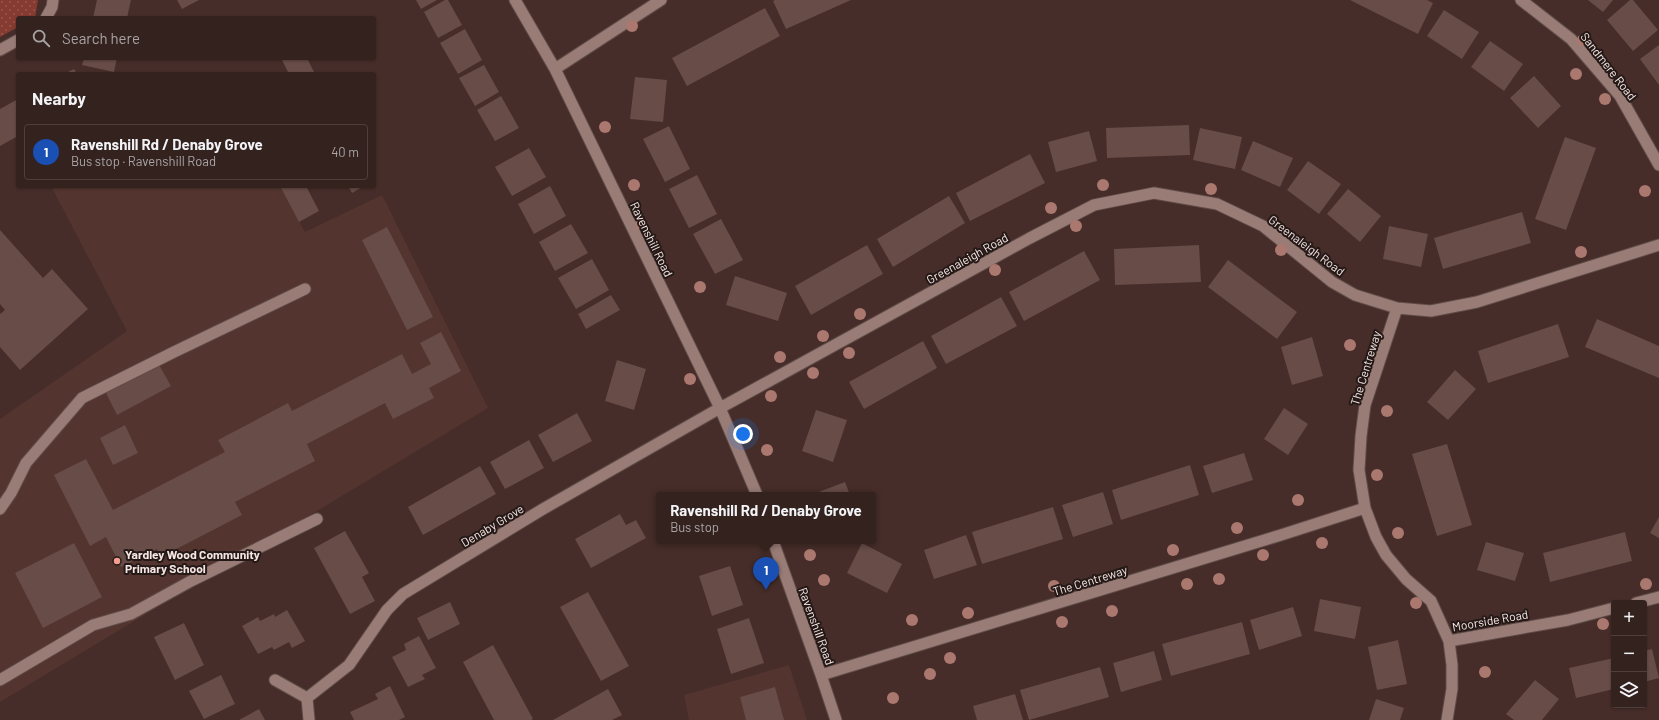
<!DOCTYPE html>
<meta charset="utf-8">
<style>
:root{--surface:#34221f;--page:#3f2f2c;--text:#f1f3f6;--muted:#a9a4a4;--line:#4e3f3d;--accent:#8c9099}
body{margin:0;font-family:Barlow,sans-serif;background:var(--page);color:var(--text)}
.controls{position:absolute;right:12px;bottom:12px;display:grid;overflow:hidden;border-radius:4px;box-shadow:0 1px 3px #0004}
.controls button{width:36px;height:36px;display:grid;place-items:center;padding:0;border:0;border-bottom:1px solid var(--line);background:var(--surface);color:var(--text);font:20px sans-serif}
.you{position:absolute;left:743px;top:434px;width:14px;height:14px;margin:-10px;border:3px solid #fff;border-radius:50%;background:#1a73e8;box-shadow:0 0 0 6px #1a73e833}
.badge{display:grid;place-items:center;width:26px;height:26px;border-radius:50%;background:var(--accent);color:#fff;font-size:13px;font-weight:700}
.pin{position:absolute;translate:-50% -33px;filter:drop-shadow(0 1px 2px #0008)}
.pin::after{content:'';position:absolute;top:21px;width:14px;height:12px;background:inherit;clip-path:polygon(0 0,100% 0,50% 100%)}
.popup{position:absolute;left:656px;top:492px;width:220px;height:52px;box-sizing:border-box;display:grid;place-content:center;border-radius:4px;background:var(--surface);filter:drop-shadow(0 1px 3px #0005);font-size:13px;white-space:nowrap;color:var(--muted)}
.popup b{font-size:15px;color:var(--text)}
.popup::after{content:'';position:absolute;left:50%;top:100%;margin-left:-8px;border:8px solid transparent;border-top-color:var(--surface)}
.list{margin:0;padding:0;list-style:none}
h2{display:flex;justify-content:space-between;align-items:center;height:52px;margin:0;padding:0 16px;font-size:17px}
h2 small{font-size:13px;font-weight:400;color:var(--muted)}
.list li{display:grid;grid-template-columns:26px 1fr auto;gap:12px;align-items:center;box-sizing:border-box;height:56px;margin:0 8px 8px;padding:0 8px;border:1px solid var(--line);border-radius:4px}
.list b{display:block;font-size:15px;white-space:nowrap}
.list p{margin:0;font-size:13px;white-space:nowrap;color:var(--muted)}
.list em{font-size:13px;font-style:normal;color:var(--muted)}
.icon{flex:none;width:22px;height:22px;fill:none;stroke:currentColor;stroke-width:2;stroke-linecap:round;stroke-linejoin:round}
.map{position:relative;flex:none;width:1659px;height:720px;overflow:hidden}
.search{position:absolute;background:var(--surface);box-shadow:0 1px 3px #0004;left:16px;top:16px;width:360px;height:44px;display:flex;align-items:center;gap:10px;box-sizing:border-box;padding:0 14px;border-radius:4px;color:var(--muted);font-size:15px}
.panel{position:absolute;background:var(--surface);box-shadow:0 1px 3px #0004;left:16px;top:72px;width:360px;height:116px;border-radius:4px}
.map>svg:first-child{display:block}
</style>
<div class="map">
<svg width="1659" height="720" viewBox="0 0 1659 720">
<defs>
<pattern id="grass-dots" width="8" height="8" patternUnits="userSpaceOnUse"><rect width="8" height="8" fill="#853b30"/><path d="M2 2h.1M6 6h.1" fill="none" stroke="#97574e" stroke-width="1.8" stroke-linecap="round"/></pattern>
</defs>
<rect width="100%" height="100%" fill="#462d29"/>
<path fill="#53342e" d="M51,186H280L305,232L382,195L488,408L0,702V419L127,331Z
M789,665L807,720H689L684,695Z"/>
<path fill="url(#grass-dots)" d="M0,0H38L35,18H18V27L0,37Z"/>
<path fill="#674c47" d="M97,0H131L127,18H93Z
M177,0H199L182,9Z
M416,0H437L421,9Z
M445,0H448L462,25L438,38L424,12Z
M775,0H851L786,29L773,1Z
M1350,0H1427L1433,3L1418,34Z
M1588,0H1613L1603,12Z
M1630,0H1633L1658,30L1633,51L1607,20Z
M765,8L780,36L687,86L672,58Z
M1444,10L1479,32L1462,59L1427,36Z
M465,29L482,60L458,74L440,43Z
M1490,41L1523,64L1504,91L1471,67Z
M1659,45V85L1640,59Z
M84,58H117L114,72L82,65Z
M281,58H307L315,74H289Z
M484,65L499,92L475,106L459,78Z
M74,69L77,74H64Z
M1534,76L1561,106L1538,128L1510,98Z
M635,77L667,80L663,122L630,119Z
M501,96L519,128L495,141L477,110Z
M18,99V136L0,146V109Z
M1189,125L1190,155L1107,158L1106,128Z
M669,126L690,169L665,182L643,139Z
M1200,128L1242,137L1235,169L1193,160Z
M1089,131L1097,161L1056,172L1048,142Z
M1565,137L1596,148L1566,230L1535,219Z
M1253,141L1293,158L1280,187L1241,170Z
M529,148L546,177L512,196L495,167Z
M1030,154L1045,183L970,221L956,193Z
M1308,161L1341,184L1319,214L1287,190Z
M697,175L717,214L689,228L669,189Z
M280,186H306L319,211L299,222Z
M348,186H364L352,193Z
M550,186L566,216L534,234L518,204Z
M1348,189L1381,216L1360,242L1327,214Z
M949,196L965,223L893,267L877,239Z
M1522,212L1531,243L1443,269L1434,238Z
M721,219L743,260L715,274L693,234Z
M571,224L588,253L555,271L539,242Z
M1389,226L1428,234L1421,267L1383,259Z
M387,227L433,317L407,330L362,240Z
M0,230L43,278L52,269L88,309L20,370L0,347V314L5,310L0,304Z
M867,245L883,274L811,315L795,286Z
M1199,245L1201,282L1115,285L1114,249Z
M1084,251L1100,280L1024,321L1009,292Z
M592,259L609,290L576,309L558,278Z
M1228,260L1297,312L1277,339L1208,287Z
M735,276L787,293L778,321L726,305Z
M611,295L620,310L586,329L578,314Z
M1001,297L1017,326L946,364L931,336Z
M1597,319L1659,346V378L1585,347Z
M1558,324L1569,357L1488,383L1478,351Z
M441,332L461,371L429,388L434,398L393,419L385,403L307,444L315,461L235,502L242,515L161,557L157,549L121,567L106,537L90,546L54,475L86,459L113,510L225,452L218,440L288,403L292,411L402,354L412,374L431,364L420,343Z
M1312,337L1323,376L1292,385L1281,347Z
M923,341L937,368L864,409L849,382Z
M617,360L646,369L634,410L605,401Z
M158,363L171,386L117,415L105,391Z
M1455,370L1476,389L1448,420L1427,402Z
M1284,408L1308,424L1288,455L1264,439Z
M816,410L847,420L833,462L802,451Z
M577,413L592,441L553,462L538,435Z
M125,425L138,453L113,465L100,438Z
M529,440L544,468L505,489L490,462Z
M1447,444L1472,525L1437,536L1412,454Z
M1244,453L1253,480L1212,493L1203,466Z
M1190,465L1199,495L1121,520L1112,490Z
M480,466L496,494L423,535L408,507Z
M845,482L850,495H816V493Z
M1103,492L1113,524L1073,537L1062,505Z
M1053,507L1063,539L982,564L972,532Z
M620,514L626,525L636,520L646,538L591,568L575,539Z
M1659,517V538L1650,533Z
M345,531L369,573L362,577L375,601L350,614L314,548Z
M1625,532L1632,561L1550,582L1543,553Z
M966,535L977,565L934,579L924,550Z
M1486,542L1524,553L1515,581L1477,570Z
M74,543L102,597L43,628L15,573Z
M862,543L902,564L887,593L847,573Z
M730,566L743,605L712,616L699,576Z
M588,592L629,666L601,681L560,607Z
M1320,599L1361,607L1355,639L1314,631Z
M450,602L460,624L428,640L417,618Z
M1293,607L1302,636L1259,650L1250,620Z
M287,610L305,641L292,648L289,642L274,650L272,647L258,654L242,626L258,617L260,621L274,614L275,617Z
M749,618L764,663L731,674L717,629Z
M1242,622L1250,654L1171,676L1162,644Z
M184,623L204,665L175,680L154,637Z
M419,636L436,668L422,675L425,679L408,687L392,657L406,650L404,644Z
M1398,640L1407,684L1377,690L1368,647Z
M493,645L533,719L531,720H494L463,662Z
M1652,649L1659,678L1644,682V651Z
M1154,651L1162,680L1121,692L1113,663Z
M1614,658V689L1576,698L1569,668Z
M1100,667L1109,697L1029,720L1020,690Z
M221,675L235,704L204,719L189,691Z
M1535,680L1559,699L1542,720H1514L1506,714Z
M390,686L405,717L399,720H354L350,712L378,699L375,694Z
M775,687L784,720H746L740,697Z
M608,689L622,715L612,720H553Z
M1015,694L1023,720H977L973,706Z
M1376,699L1404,708L1400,720H1369Z
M259,709L265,720H239Z"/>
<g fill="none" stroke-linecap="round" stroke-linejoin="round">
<g stroke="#604c48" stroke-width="13">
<path id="service" d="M0,509L11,493L26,463L82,398L174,352L305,289
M0,680L93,625L131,614L191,581L317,519"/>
</g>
<g stroke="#604c48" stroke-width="13">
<path id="minor" d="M515,0L555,69L720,408L757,495
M1521,0L1571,39L1620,96L1659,165
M46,18L52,7L53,0
M0,50L18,40
M555,69L661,0
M1397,308L1365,405L1361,436L1359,470L1365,508L1376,537L1386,555L1406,579L1431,601L1449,641L1452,665V689L1447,720
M773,541L821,675L836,720
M1636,603L1659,597
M1449,641L1568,620L1614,608
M821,675L1281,535L1365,508
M275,680L307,698L309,720
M307,698L349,665L387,610L403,594L543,509L720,408L1030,238L1094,205L1154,193L1217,204L1263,226L1332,282L1355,295L1397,308L1431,311L1477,302L1659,245"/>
</g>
<use href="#service" stroke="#997c76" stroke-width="11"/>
<use href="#minor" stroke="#997c76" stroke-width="11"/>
</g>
<g fill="#aa786f">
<circle cx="632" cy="26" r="6"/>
<circle cx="1583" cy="40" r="6"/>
<circle cx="1576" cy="74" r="6"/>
<circle cx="1605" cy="99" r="6"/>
<circle cx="605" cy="127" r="6"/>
<circle cx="634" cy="185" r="6"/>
<circle cx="1103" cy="185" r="6"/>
<circle cx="1211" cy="189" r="6"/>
<circle cx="1645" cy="191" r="6"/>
<circle cx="1051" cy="208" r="6"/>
<circle cx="641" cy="224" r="6"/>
<circle cx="1076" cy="226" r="6"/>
<circle cx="1281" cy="250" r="6"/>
<circle cx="1581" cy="252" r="6"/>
<circle cx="995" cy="270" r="6"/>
<circle cx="700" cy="287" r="6"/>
<circle cx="860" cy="314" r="6"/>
<circle cx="823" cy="336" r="6"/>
<circle cx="1350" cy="345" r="6"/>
<circle cx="849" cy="353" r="6"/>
<circle cx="780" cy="357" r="6"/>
<circle cx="813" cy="373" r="6"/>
<circle cx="690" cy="379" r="6"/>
<circle cx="771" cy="396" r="6"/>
<circle cx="1387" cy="411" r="6"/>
<circle cx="767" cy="450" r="6"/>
<circle cx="1377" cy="475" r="6"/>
<circle cx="1298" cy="500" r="6"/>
<circle cx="1237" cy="528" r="6"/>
<circle cx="1398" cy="533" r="6"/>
<circle cx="1322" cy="543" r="6"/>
<circle cx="1173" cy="550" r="6"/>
<circle cx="810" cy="555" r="6"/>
<circle cx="1263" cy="555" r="6"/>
<circle cx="1219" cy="579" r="6"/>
<circle cx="824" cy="580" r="6"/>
<circle cx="1187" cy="584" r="6"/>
<circle cx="1646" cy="584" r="6"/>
<circle cx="1054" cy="586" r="6"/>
<circle cx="1416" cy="603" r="6"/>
<circle cx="1112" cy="611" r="6"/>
<circle cx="968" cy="613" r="6"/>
<circle cx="912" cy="620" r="6"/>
<circle cx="1062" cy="622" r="6"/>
<circle cx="1603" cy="624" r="6"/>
<circle cx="950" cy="658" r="6"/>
<circle cx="1485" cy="672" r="6"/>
<circle cx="930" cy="674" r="6"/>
<circle cx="893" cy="698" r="6"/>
</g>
<circle fill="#f59d8e" stroke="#241917" stroke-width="1.5" cx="117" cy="561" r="4"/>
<g text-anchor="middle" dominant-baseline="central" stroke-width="4" stroke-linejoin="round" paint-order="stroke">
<g font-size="12" fill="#f7e7e4" stroke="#241917">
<text transform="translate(1609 66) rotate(52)">Sandmere Road</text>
<text transform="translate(652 239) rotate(64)">Ravenshill Road</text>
<text transform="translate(1307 245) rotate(37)">Greenaleigh Road</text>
<text transform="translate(967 258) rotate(-29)">Greenaleigh Road</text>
<text transform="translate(1365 368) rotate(-73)">The Centreway</text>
<text transform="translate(492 525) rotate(-31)">Denaby Grove</text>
<text transform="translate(1090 580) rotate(-17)">The Centreway</text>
<text transform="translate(1490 620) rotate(-10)">Moorside Road</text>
<text transform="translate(817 626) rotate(70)">Ravenshill Road</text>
</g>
<g font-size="12" font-weight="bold" fill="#f7e7e4" stroke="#241917" text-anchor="start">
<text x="125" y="554">Yardley Wood Community<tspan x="125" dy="14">Primary School</tspan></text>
</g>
</g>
</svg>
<div class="controls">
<button>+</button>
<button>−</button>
<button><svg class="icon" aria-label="layers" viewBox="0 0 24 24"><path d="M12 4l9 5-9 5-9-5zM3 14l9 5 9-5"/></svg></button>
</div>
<div class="you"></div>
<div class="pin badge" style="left:766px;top:590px;background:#1a4fb4">1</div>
<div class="popup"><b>Ravenshill Rd / Denaby Grove</b>Bus stop</div>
<div class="search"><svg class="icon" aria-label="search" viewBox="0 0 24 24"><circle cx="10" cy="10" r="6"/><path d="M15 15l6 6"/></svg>Search here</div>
<section class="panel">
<h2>Nearby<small></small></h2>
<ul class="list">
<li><span class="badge" style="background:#1a4fb4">1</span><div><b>Ravenshill Rd / Denaby Grove</b><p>Bus stop · Ravenshill Road</p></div><em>40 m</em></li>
</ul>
</section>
</div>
